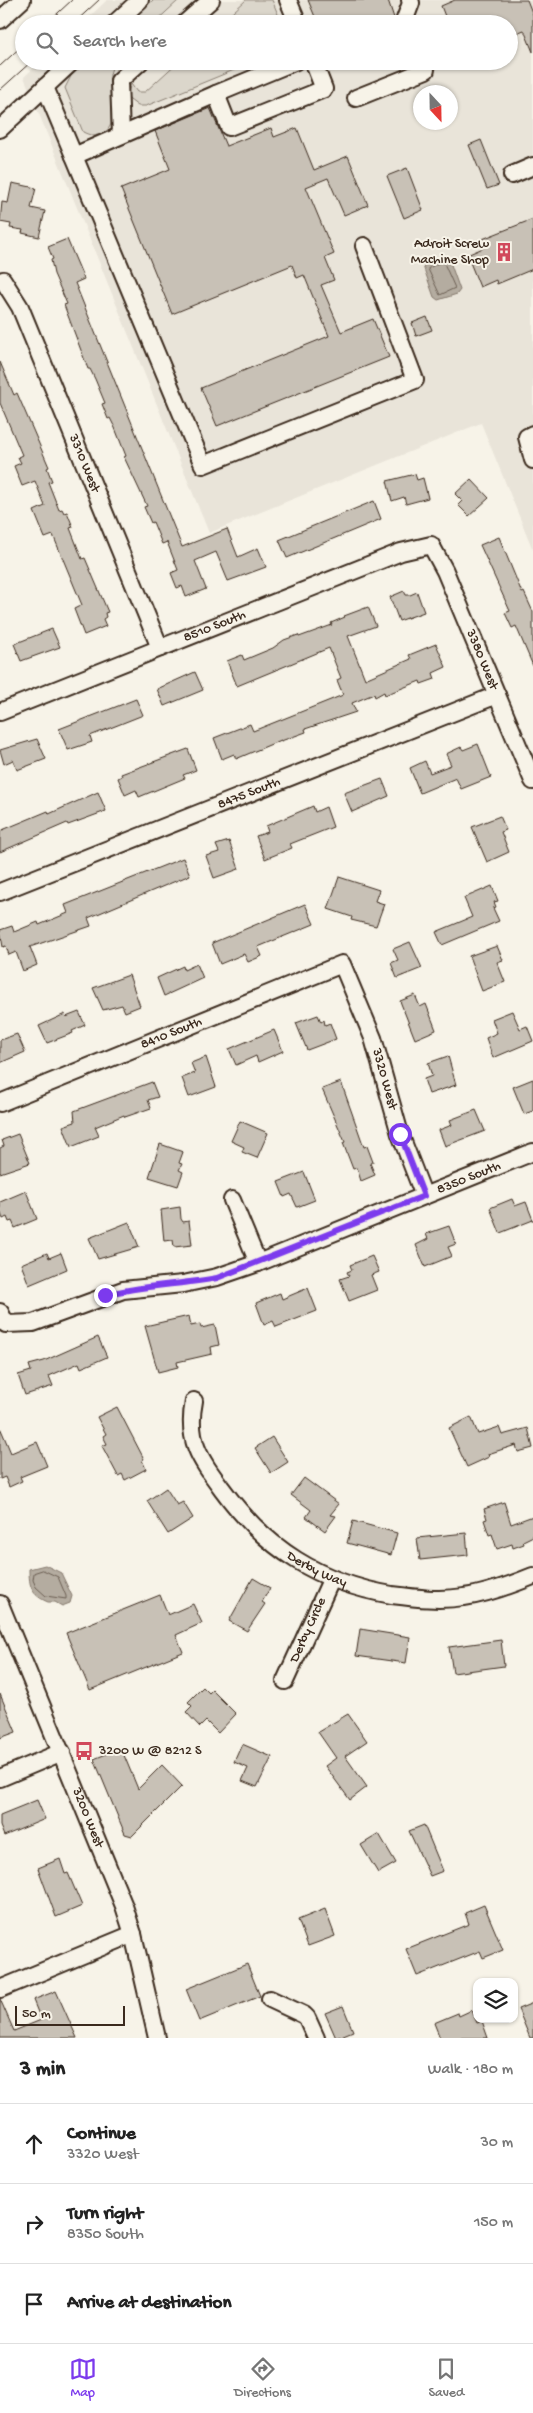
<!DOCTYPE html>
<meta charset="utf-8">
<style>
:root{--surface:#fff;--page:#f2f2f2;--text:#222;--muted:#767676;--line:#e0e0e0;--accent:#7c3aed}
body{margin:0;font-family:"Gochi Hand",sans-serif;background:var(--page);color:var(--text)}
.controls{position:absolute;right:15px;bottom:15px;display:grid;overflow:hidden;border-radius:10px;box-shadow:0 1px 4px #0004}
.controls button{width:45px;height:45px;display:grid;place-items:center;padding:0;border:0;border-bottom:1px solid var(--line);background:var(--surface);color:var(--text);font:25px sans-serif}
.compass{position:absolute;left:413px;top:85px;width:45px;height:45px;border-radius:50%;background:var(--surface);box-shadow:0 1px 4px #0004;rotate:158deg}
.scale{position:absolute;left:15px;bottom:12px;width:110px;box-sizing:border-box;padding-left:5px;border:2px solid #3b2a1e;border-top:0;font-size:14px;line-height:18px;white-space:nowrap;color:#3b2a1e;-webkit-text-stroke:4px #f7f3e8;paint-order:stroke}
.stop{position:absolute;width:15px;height:15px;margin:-11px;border:4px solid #7c3aed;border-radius:50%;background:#fff}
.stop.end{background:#7c3aed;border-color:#fff;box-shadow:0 1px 5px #0008}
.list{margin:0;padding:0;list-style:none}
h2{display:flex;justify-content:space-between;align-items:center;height:65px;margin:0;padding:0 20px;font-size:21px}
h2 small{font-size:16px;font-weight:400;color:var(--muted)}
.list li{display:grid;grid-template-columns:32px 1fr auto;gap:15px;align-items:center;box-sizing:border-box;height:80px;padding:0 20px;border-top:1px solid var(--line)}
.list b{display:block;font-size:19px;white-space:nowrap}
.list p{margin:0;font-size:16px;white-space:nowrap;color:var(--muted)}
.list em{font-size:16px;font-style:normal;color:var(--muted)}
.icon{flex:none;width:28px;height:28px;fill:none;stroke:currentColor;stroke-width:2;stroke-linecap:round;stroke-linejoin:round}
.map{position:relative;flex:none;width:533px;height:2038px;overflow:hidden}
.search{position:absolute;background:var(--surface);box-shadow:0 1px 4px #0004;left:15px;right:15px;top:15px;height:55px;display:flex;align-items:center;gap:12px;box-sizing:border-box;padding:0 18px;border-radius:28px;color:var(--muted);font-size:19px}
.sheet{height:305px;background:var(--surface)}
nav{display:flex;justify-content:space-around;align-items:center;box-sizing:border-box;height:70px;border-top:1px solid var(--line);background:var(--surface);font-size:14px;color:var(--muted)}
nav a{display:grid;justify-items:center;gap:2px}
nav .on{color:var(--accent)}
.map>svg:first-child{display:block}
</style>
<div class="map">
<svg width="533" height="2038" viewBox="0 0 533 2038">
<rect width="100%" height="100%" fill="#f7f3e8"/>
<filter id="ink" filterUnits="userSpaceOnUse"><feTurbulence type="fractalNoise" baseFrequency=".02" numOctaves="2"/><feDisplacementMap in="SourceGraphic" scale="10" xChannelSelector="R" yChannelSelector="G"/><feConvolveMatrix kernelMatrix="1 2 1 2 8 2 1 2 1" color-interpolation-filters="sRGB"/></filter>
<g filter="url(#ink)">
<path fill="#e9e4d9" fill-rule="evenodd" d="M107,0H533V550L481,423L209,533L24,77L41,61H509V24H82ZM420,92H450V122H420Z"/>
<path fill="#dbd6cb" stroke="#8b8074" d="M153,0H179L153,24H127Z
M246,0H272L282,24H220Z
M87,61H114L110,74L111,124C106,136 94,138 83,132L65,88L71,76Z
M179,61H256L146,106H138L126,97L131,84L137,92H145Z"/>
<path fill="#b4aca0" stroke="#84786c" d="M443,256H447L449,259L460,290L457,294L438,300L434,297L423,266Z
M45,1565L61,1573L72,1596L70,1603L62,1606L55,1602H48C31,1595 29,1586 29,1569Z"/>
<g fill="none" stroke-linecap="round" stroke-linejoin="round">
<path stroke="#6b5e52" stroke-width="1" d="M443,261L455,288L440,295L428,269Z
M43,1570L58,1577L66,1596V1599L46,1596L36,1587L33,1580L34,1573Z"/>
</g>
<path fill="#c8c1b6" stroke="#3b2a1e" d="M308,0H388L396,24H318Z
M455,0H527L533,15V52L524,30L509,36V24H448L441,6Z
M210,108L226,146L271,128L274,137L297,128L314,170L348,156L368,205L344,215L328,178L306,187L334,254L325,258L334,280L321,285L341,332L373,319L389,357L217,426L201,388L329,336L304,275L297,278L292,265L172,314L121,189L170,169L155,131Z
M481,140L499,185L487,189L469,145Z
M407,168L423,210L404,218L387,176Z
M12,183L36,188L31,208L45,211L39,237L22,233L23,230L10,228L11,224L0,222L2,202L8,203Z
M533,219V269L497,284L496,280L480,287L467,255L483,248L480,240Z
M67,239L84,279L75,283L182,547L227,529L238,557L258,548L266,567L228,581L216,552L195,561L206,589L186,597L182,586L177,588L171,573L178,570L167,542L162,544L153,522L151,523L144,507L147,506L124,457L126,456L115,428L110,418L108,419L102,404L105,403L95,379L90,369H88L64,305L67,304L54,274L51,260L53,259L48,247Z
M427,317L432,330L416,336L412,323Z
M0,362L14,395L17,393L49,467L47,468L52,481L48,482L59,510L62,509L64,513L67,512L73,527L70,528L82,559L85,558L108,612L105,613L106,617L103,619L106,626L84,635L74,609L82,605L53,535L45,538L34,511L45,506L35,481L22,486L14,466L21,463L18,457L22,455L0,403Z
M415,474L417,480L423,478L428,498L406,504L404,497L392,501L387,481Z
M471,479L489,498L469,516L458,505L462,501L455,494Z
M374,501L381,519L287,558L279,540Z
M499,537L522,593L524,592L533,612V666L516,626L512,628L505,613L510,611L480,545Z
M404,591L406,595H410L417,592L424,612L399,621L390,597Z
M368,607L376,626L348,636L365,679L411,659L409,655L436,644L446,667L433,673L435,679L421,684L420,681L385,695L384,692L375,697L374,694L352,703L356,712L305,729L306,732L281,741V740L236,759L234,754L222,759L214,738L250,724L253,731L343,695L337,680L341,678L329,648L237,686L227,661L242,655L244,660L273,648L284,640L298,635L299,637L332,625L331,623L345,617L344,616Z
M52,629L60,647L21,661L14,644Z
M195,672L203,690L164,706L157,689Z
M136,699L143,715L90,736L92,742L68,750L59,729Z
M37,739L46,759L17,770L13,760L4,764L0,750Z
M478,744L491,777L461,789L456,778L420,793L410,768L425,761L430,773L451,765L446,754L461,747L463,750Z
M188,749L196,770L183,775L185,778L139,797L136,790L125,795L118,778L122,776L121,774Z
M382,779L389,796L352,812L344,793Z
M98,792L106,811L68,825L67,823L0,852V831L48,811L49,814Z
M313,806L315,812L326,807L333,827L290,844L292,848L265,859L256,836L268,832L266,826Z
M500,816L506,830L501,832L509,852L487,862L472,827Z
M229,841L239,869L214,878L206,856L219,852L216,845Z
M183,858L190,875L88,918L91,926L30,947L37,965L23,971L16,952L9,955L6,946L3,947L0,930L12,926L14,932L38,922L39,925L68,913L65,905Z
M339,877L379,890L375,901L384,904L376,926L351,920L352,917L328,909Z
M492,886L498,901L494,902L496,907L493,908L499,921L442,945L436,932L472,917L464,898Z
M305,904L314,924L258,947L262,956L248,962L244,954L220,964L212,943Z
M410,942L422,968L397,978L391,963L398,960L393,949Z
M497,946L503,960L497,962L505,982L482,991L469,956Z
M197,964L203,978L164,996L157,978L183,966L184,970Z
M129,975L140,1006L125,1012L122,1005L103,1010L93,988Z
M415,995L420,1007L426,1004L436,1030L415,1039L400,1001Z
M512,1011L520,1029L527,1026L533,1041L493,1058L486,1038L497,1033L492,1019Z
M79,1012L85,1025L72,1031L73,1033L47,1043L39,1026L65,1014L66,1017Z
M318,1015L321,1022L324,1020L325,1025L330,1023L336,1039L307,1050L296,1023Z
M274,1030L283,1051L258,1062L256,1056L236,1065L229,1049Z
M17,1034L25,1052L0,1063V1040Z
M448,1056L456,1085L429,1094L424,1079L432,1076L428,1063Z
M206,1057L216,1087L189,1097L182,1078L195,1073L191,1063Z
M533,1079V1111L524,1114L513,1087Z
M152,1082L158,1097L148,1100L151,1108L125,1117L124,1115L95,1127L99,1136L71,1147L63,1126L75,1122L74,1111Z
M341,1082L364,1147L367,1146L373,1162L370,1163L375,1175L361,1181L357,1168L353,1169L343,1143L345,1142L322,1089Z
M476,1110L485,1131L445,1146L439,1130L452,1125L450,1120Z
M240,1121L268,1133L257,1158L242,1152L244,1147L231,1141Z
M18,1134L30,1163L0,1173V1148L4,1146L2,1140Z
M160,1144L183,1152L179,1163L182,1164L179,1170L183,1172L178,1186L149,1177Z
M304,1172L315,1200L297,1207L291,1194L284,1197L278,1182Z
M26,1191L37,1219L15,1228L12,1221L9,1222L7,1217L3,1219L0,1211V1202Z
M512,1199L515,1206L526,1202L533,1220L500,1233L490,1208Z
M180,1207L181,1219L183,1222L189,1221L192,1245L174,1247L173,1240L164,1241L161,1210Z
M129,1222L139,1247L98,1259L89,1238Z
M449,1226L456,1244L448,1247L452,1256L425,1267L416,1245L428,1239L426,1234Z
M47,1253L49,1258L61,1253L67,1269L29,1285L21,1264Z
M372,1256L379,1272L371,1275L377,1290L349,1301L340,1279L349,1276L347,1272L352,1270L350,1265Z
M308,1288L317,1311L276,1327L273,1321L264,1325L256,1303L280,1293L282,1299Z
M189,1316L191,1326L200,1324L201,1328L215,1325L219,1345L211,1347L212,1354L177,1362L178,1367L158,1372L145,1326Z
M98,1337L107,1357L81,1368L79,1363L49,1376L53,1386L25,1395L18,1375L31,1371L29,1365L44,1361Z
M117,1407L144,1459L142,1460L146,1469L125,1480L122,1474L118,1476L102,1446L107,1444L103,1436L106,1434L97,1417Z
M471,1417L478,1434L499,1427L502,1435L528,1428L533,1448L518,1452L516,1445L488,1454L489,1457L467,1467L449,1428Z
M0,1427L11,1453L37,1442L47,1466L20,1477L22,1481L9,1487L5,1477L0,1479Z
M272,1437L288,1462L271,1473L255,1448Z
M304,1478L339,1504L330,1515L336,1516L325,1531L306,1517L311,1510L291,1495Z
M166,1488L177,1505L183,1502L193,1518L168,1534L147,1501Z
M504,1502L511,1524L533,1516V1536L523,1541L524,1544L513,1548L512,1544L497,1549L492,1534L489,1535L484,1520L487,1519L484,1509Z
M353,1521L397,1533L391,1555L347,1543Z
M466,1533L468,1555L420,1560L417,1538Z
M253,1578L270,1588L262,1602L265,1604L247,1631L229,1621Z
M160,1595L168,1615L193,1604L202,1623L176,1635L183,1652L90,1690L66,1633Z
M360,1629L410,1637L406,1663L356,1656Z
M501,1640L504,1666L453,1673L449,1647Z
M203,1687L209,1693L212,1690L236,1714L218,1733L206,1721L200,1727L186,1712L192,1706L188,1702Z
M0,1694L16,1732L0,1738Z
M348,1714L367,1741L345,1756L367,1787L350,1800L325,1766L336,1758L318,1732Z
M242,1744L272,1757L257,1787L242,1781L248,1768L234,1762Z
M121,1748L138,1789L162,1765L182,1786L132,1836L125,1834L94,1759Z
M37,1800L45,1819L4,1836L0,1826V1815Z
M424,1825L443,1871L430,1876L409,1831Z
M379,1834L396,1863L378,1873L361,1845Z
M60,1859L65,1874L68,1873L82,1906L56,1917L38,1868Z
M484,1905L503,1950L483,1958L480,1951L417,1976L406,1949L469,1924L465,1913Z
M325,1909L335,1936L308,1946L298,1920Z
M247,1964L260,1996L199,2021L186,1989Z
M56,1991L77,2038H0V1999L14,2031L41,2020L33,2000Z
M533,2003V2038H530L518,2009Z
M343,2006L353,2031L336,2038L325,2013Z
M472,2010L477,2023L482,2021L488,2038H440L434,2023L458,2013L459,2016Z"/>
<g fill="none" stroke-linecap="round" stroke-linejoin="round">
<g stroke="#3b2a1e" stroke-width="20">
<g id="minor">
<path d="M288,0L298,24"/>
<path d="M0,20L22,0"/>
<path d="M114,24L140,0"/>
<path d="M184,24L211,0"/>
<path d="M407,24L405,19L411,3L410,0"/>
<path d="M45,87L74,156L216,94L229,127L324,89L313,61"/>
<path d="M216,94L296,61"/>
<path d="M356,98L426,70L422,61"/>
<path d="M0,129L73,61"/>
<path d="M121,135L119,81L141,61"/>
<path d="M74,156L203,465L415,380L364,246"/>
<path d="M512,175L533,166"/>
<path id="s1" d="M0,281L3,280L20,307L160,648"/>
<path d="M533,434L527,437L533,460"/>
<path id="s2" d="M0,712L401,552L431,545L445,571L533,781"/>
<path id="s3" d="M0,892L497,695"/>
<path id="s4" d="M0,1103L342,964L373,1038L400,1134L424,1196"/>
<path d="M232,1200L258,1263"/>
<path id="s5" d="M0,1312L6,1324L33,1323L123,1290L183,1284L217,1277L258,1263L533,1152"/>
<path id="s6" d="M194,1401C186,1441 200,1459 223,1490C266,1549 320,1583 392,1595C416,1598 440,1601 464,1597C487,1594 511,1585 533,1576"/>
<path id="s7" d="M0,1604L124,1906L133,1934L157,2038"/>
<path id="s8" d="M285,1681L331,1580"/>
<path d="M0,1778L62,1752"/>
<path d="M0,1989L133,1934"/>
<path d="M270,1999L304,2015L307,2018L316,2038"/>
</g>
</g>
<use href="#minor" stroke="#f7f3e8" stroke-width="16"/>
<path stroke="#3b2a1e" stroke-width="1" d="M46,24L72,0
M73,24L99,0
M0,66L24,44
M0,90L32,61"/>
</g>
</g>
<g fill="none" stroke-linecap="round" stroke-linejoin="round" filter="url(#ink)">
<path stroke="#7c3aed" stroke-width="6" d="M105,1295C142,1285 180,1285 217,1278L424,1196L400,1134"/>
</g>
<defs>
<g id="building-bare" transform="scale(1.5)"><path d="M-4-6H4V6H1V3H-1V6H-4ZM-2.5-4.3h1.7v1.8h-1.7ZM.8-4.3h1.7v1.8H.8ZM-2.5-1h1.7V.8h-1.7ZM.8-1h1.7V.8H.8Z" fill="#d1495b" stroke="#f7f3e8" stroke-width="2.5" paint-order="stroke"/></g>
<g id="bus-bare" transform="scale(1.5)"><path d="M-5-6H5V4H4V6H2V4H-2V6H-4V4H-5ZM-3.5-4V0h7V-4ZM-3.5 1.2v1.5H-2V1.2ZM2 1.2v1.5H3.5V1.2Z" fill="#d1495b" stroke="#f7f3e8" stroke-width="2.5" paint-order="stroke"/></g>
</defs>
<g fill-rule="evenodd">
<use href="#building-bare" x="504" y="252"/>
<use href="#bus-bare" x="84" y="1751"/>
</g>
<g text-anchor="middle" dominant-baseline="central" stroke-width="4" stroke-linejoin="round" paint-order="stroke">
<g font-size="14" fill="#3b2a1e" stroke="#f7f3e8" text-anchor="end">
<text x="489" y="244">Adroit Screw<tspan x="489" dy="16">Machine Shop</tspan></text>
<text x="99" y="1751" text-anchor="start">3200 W @ 8212 S</text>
</g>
<g font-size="14" fill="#3b2a1e" stroke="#f7f3e8">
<text stroke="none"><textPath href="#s1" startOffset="204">3310 West</textPath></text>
<text stroke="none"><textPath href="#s2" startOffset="231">8510 South</textPath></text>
<text stroke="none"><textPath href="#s2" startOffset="588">3380 West</textPath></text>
<text stroke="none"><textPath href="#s3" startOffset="268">8475 South</textPath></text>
<text stroke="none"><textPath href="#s4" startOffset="185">8410 South</textPath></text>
<text stroke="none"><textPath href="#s4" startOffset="492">3320 West</textPath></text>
<text stroke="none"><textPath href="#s5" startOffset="502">8350 South</textPath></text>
<text stroke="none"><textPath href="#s6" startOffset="222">Derby Way</textPath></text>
<text stroke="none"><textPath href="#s8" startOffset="56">Derby Circle</textPath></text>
<text stroke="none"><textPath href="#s7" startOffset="231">3200 West</textPath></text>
</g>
</g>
</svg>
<div class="controls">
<button><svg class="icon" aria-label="layers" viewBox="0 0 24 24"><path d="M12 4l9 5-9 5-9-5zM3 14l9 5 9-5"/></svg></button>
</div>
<svg class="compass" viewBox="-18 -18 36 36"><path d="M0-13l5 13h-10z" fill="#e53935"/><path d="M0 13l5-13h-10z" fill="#767676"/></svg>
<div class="scale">50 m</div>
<div class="stop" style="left:400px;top:1134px"></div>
<div class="stop end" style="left:105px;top:1295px"></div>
<div class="search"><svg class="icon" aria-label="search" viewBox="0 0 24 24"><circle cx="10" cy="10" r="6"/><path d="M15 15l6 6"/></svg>Search here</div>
</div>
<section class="sheet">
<h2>3 min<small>Walk · 180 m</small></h2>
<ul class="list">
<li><svg class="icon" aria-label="ahead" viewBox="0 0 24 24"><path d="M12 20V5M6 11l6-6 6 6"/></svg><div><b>Continue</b><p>3320 West</p></div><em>30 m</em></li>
<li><svg class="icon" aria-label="right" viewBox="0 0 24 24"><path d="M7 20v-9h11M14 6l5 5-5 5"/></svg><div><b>Turn right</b><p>8350 South</p></div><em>150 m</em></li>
<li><svg class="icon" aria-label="arrive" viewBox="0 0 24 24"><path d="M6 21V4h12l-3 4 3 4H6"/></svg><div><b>Arrive at destination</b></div></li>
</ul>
</section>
<nav>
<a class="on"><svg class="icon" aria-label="map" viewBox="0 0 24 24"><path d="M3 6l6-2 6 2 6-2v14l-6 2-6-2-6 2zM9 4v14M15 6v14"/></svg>Map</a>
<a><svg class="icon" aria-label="directions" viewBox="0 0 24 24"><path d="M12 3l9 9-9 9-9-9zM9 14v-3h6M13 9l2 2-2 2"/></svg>Directions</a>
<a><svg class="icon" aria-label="saved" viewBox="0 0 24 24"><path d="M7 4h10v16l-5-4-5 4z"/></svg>Saved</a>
</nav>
